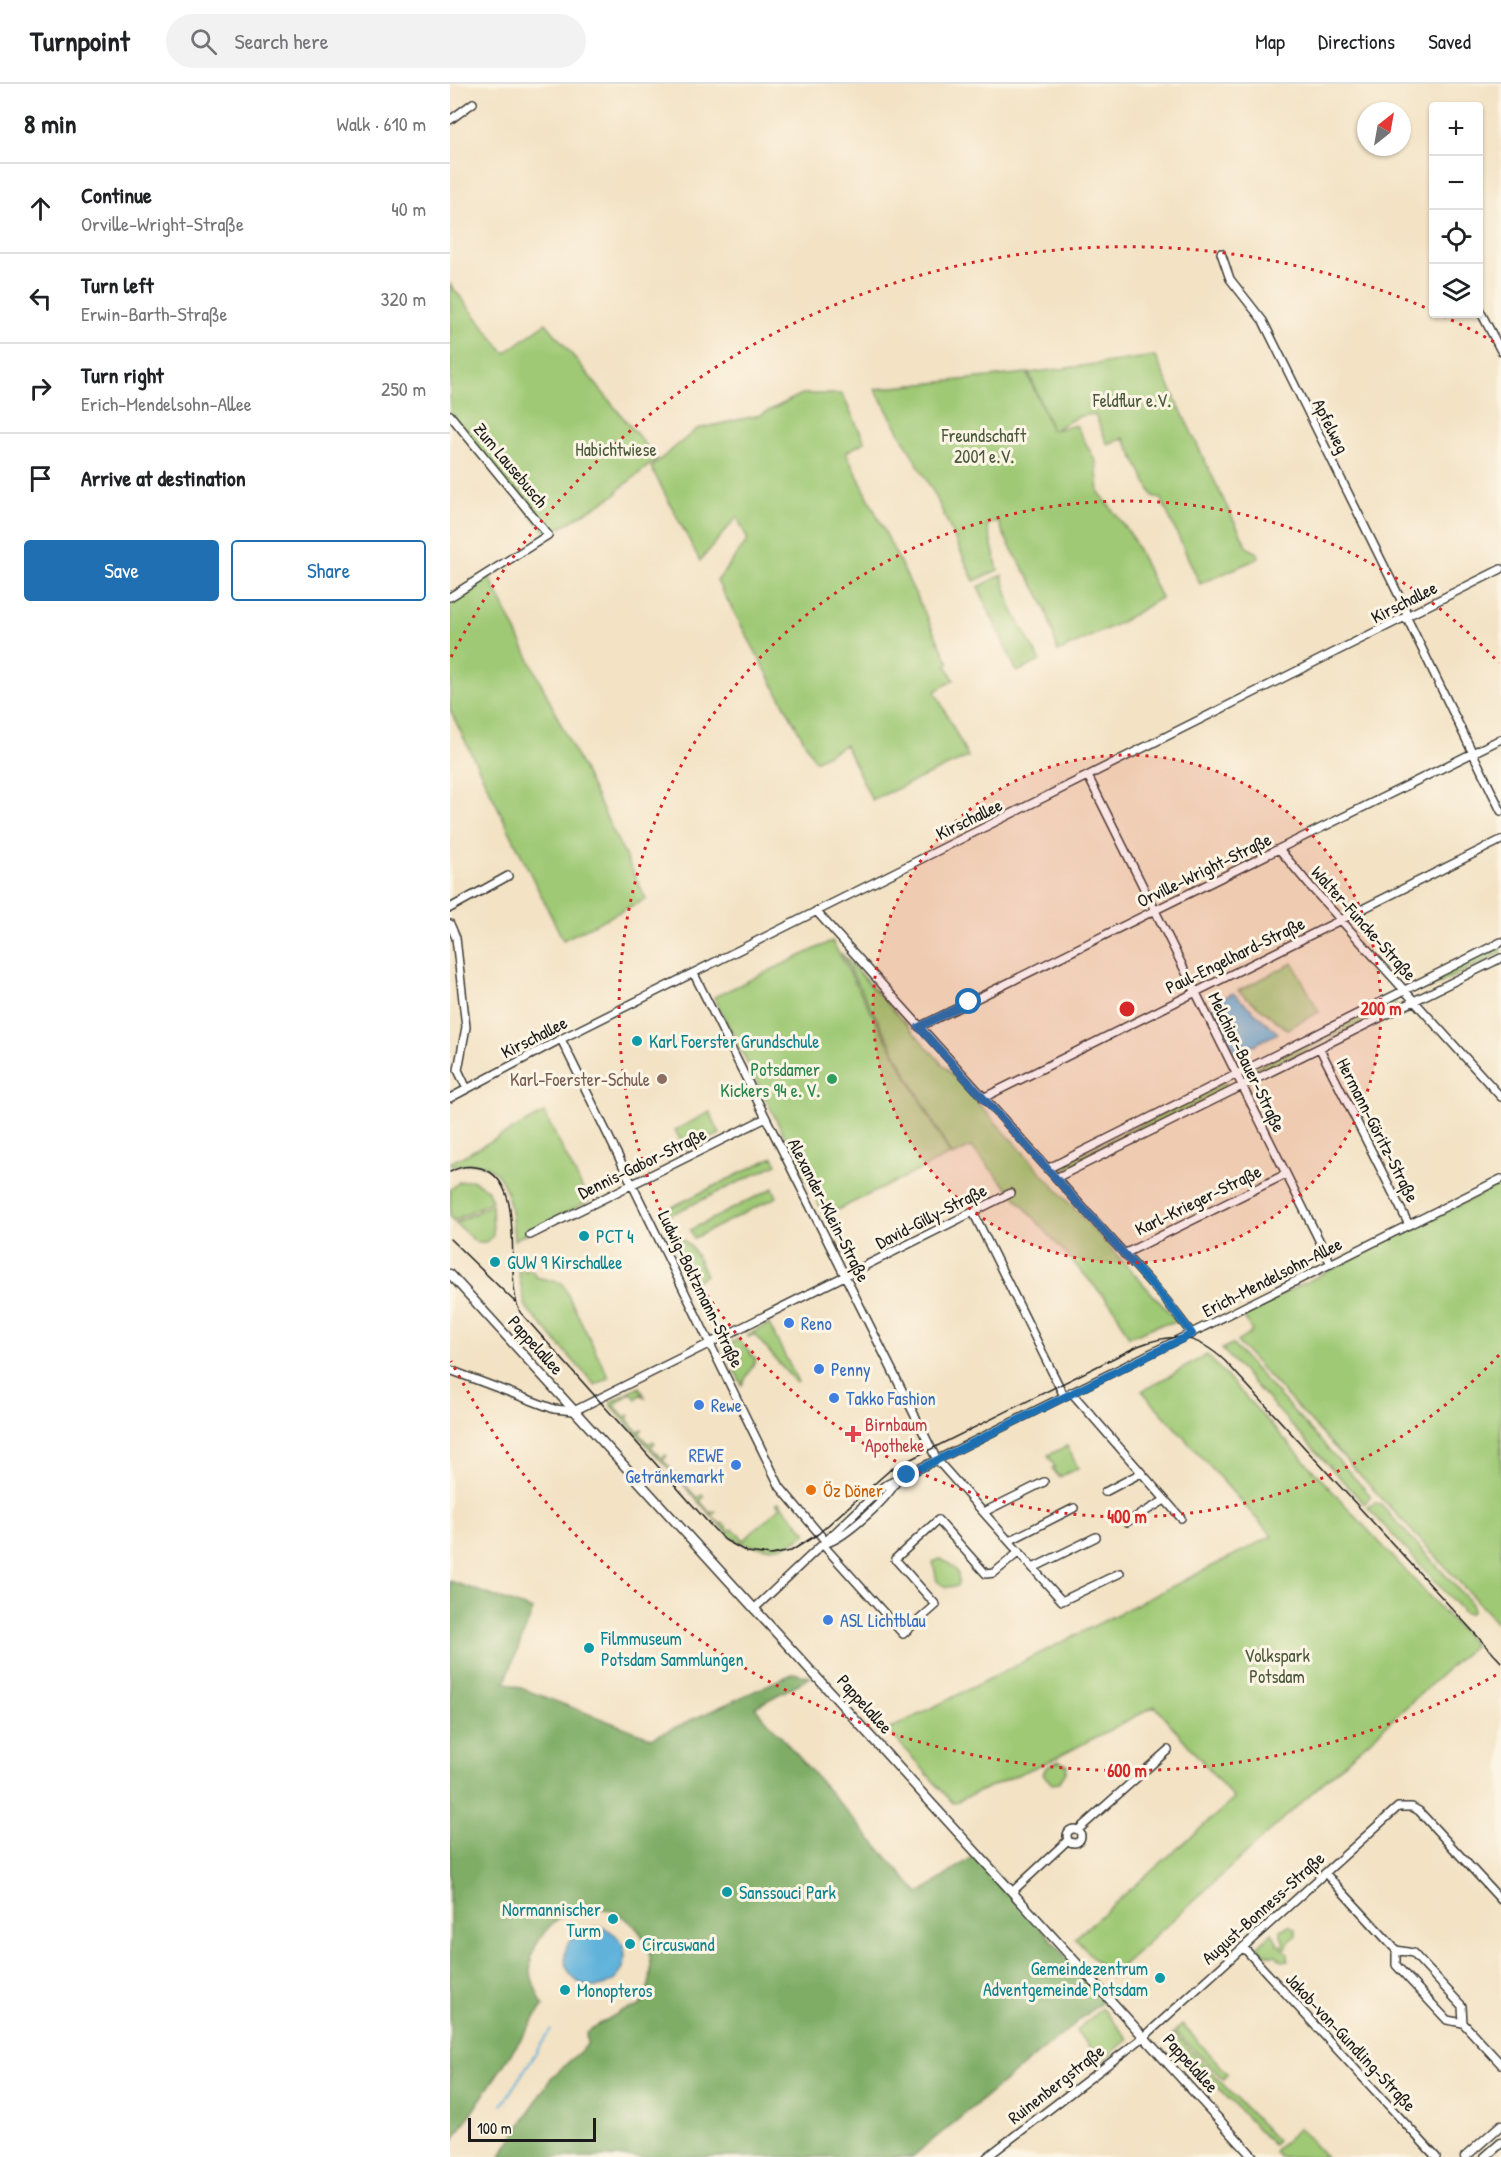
<!DOCTYPE html>
<meta charset="utf-8">
<style>
:root{--surface:#fff;--page:#f2f2f2;--text:#202124;--muted:#757577;--line:#e0e0e0;--accent:#1f6fb2}
body{margin:0;font-family:"Patrick Hand",sans-serif;background:var(--page);color:var(--text)}
.controls{position:absolute;right:18px;top:18px;display:grid;overflow:hidden;border-radius:6px;box-shadow:0 2px 4px #0004}
.controls button{width:54px;height:54px;display:grid;place-items:center;padding:0;border:0;border-bottom:2px solid var(--line);background:var(--surface);color:var(--text);font:30px sans-serif}
.compass{position:absolute;left:907px;top:18px;width:54px;height:54px;border-radius:50%;background:var(--surface);box-shadow:0 2px 4px #0004;rotate:31deg}
.scale{position:absolute;left:18px;bottom:15px;width:128px;box-sizing:border-box;padding-left:6px;border:3px solid #1c1c1c;border-top:0;font-size:16px;line-height:21px;white-space:nowrap;color:#1c1c1c;-webkit-text-stroke:4px #fcf5e5;paint-order:stroke}
.stop{position:absolute;width:18px;height:18px;margin:-14px;border:4px solid #1f6fb2;border-radius:50%;background:#fff}
.stop.end{background:#1f6fb2;border-color:#fff;box-shadow:0 2px 6px #0008}
.list{margin:0;padding:0;list-style:none}
h2{display:flex;justify-content:space-between;align-items:center;height:78px;margin:0;padding:0 24px;font-size:26px}
h2 small{font-size:20px;font-weight:400;color:var(--muted)}
.list li{display:grid;grid-template-columns:39px 1fr auto;gap:18px;align-items:center;box-sizing:border-box;height:90px;padding:0 24px;border-top:2px solid var(--line)}
.list b{display:block;font-size:22px;white-space:nowrap}
.list p{margin:0;font-size:20px;white-space:nowrap;color:var(--muted)}
.list em{font-size:20px;font-style:normal;color:var(--muted)}
.actions{display:flex;gap:12px;padding:18px 24px}
.actions a{flex:1;padding:14px 0;border:2px solid var(--accent);border-radius:6px;text-align:center;font-size:21px;color:var(--accent)}
.actions .main{background:var(--accent);color:#fff}
.icon{flex:none;width:33px;height:33px;fill:none;stroke:currentColor;stroke-width:2;stroke-linecap:round;stroke-linejoin:round}
.map{position:relative;flex:none;width:1051px;height:2073px;overflow:hidden}
header{display:flex;align-items:center;gap:36px;box-sizing:border-box;height:84px;padding:0 30px;background:var(--surface);border-bottom:2px solid var(--line)}
header strong{font-size:28px}
nav{display:flex;gap:33px;margin-inline-start:auto;font-size:21px}
.search{width:420px;height:54px;background:var(--page);display:flex;align-items:center;gap:15px;box-sizing:border-box;padding:0 21px;border-radius:33px;color:var(--muted);font-size:22px}
main{display:flex}
aside{flex:1;background:var(--surface)}
.map>svg:first-child{display:block}
</style>
<header>
<strong>Turnpoint</strong>
<div class="search"><svg class="icon" aria-label="search" viewBox="0 0 24 24"><circle cx="10" cy="10" r="6"/><path d="M15 15l6 6"/></svg>Search here</div>
<nav><a>Map</a><a>Directions</a><a>Saved</a></nav>
</header>
<main>
<aside>
<h2>8 min<small>Walk · 610 m</small></h2>
<ul class="list">
<li><svg class="icon" aria-label="ahead" viewBox="0 0 24 24"><path d="M12 20V5M6 11l6-6 6 6"/></svg><div><b>Continue</b><p>Orville-Wright-Straße</p></div><em>40 m</em></li>
<li><svg class="icon" aria-label="left" viewBox="0 0 24 24"><path d="M17 20v-9H6M10 6l-5 5 5 5"/></svg><div><b>Turn left</b><p>Erwin-Barth-Straße</p></div><em>320 m</em></li>
<li><svg class="icon" aria-label="right" viewBox="0 0 24 24"><path d="M7 20v-9h11M14 6l5 5-5 5"/></svg><div><b>Turn right</b><p>Erich-Mendelsohn-Allee</p></div><em>250 m</em></li>
<li><svg class="icon" aria-label="arrive" viewBox="0 0 24 24"><path d="M6 21V4h12l-3 4 3 4H6"/></svg><div><b>Arrive at destination</b></div></li>
</ul>
<div class="actions"><a class="main">Save</a><a>Share</a></div>
</aside>
<div class="map">
<svg width="1051" height="2073" viewBox="0 0 1051 2073">
<rect width="100%" height="100%" fill="#fcf5e5"/>
<filter id="ink" filterUnits="userSpaceOnUse"><feTurbulence type="fractalNoise" baseFrequency=".0167" numOctaves="2"/><feDisplacementMap in="SourceGraphic" scale="12" xChannelSelector="R" yChannelSelector="G"/><feConvolveMatrix kernelMatrix="1 2 1 2 8 2 1 2 1" color-interpolation-filters="sRGB"/></filter>
<filter id="wash" filterUnits="userSpaceOnUse"><feTurbulence type="fractalNoise" baseFrequency=".008" numOctaves="4" result="noise"/><feDisplacementMap in="SourceGraphic" scale="24" xChannelSelector="R" yChannelSelector="G"/><feGaussianBlur stdDeviation="1.35" result="paint"/><feColorMatrix in="noise" values="0 0 0 0 0 0 0 0 0 0 0 0 0 0 0 0 0 1.4 0 .05"/><feComposite in="paint" operator="in"/></filter>
<g filter="url(#wash)">
<rect width="100%" height="100%" fill="#f3e2c4"/>
<path fill="#9fc975" stroke="#5e7248" stroke-width="1.5" d="M0,200L55,269L96,239L207,375L167,407L168,409L98,451L0,331Z
M705,272L776,421L798,464L808,469L809,474L750,500L711,415L703,412L674,354L658,361L645,331C632,328 614,340 604,346L626,341L646,378L649,408L681,451L711,514L671,538L608,568C603,550 599,531 591,514C577,487 558,465 548,437L537,441L548,486L524,497L485,411L425,305L577,289L602,347L579,289Z
M352,310H392L415,358L396,368L499,579L496,581L504,596L485,607L518,673L422,716L395,661L365,677L267,497L298,456L287,433L250,477L201,383L247,345L310,331Z
M38,490L196,815L113,856L0,626V513Z
M552,491L562,525L590,577L567,588L528,503Z
M382,857L500,1071L375,1132L264,913Z
M1051,861V869L978,905L974,899Z
M391,869L728,1238L708,1241L679,1253L664,1224L521,1063L502,1072Z
M843,879L869,928L837,945L788,907Z
M944,915L947,921L799,994L796,988Z
M775,998L779,1005L614,1086L610,1081Z
M260,1028L270,1050L236,1067L225,1046Z
M94,1029L139,1117L64,1156C61,1119 57,1065 3,1083L0,1079Z
M323,1073L327,1080L216,1133L214,1127Z
M22,1096L37,1105L42,1117L3,1137L0,1133V1106L9,1098Z
M1051,1100V1540L1049,1541L787,1258L802,1248L793,1230Z
M323,1104L327,1113L244,1154L240,1146Z
M42,1120L43,1152L36,1158H26L5,1139Z
M217,1149C243,1156 244,1168 256,1191L242,1199Z
M82,1186L86,1193L112,1199L159,1294L145,1301L80,1228L75,1221L68,1187Z
M319,1240L348,1298L346,1299L304,1250L299,1253L297,1251Z
M288,1255L306,1276L292,1301L273,1263Z
M782,1260L921,1412L914,1420L772,1265Z
M757,1271L1024,1561L660,1893L625,1854L784,1715L705,1622L606,1674L503,1719L438,1646L822,1452L692,1307Z
M190,1303L196,1315L191,1310L186,1315L181,1309L164,1321L175,1333L180,1331L177,1335L187,1347L193,1345L189,1349L199,1360L203,1357L205,1359L201,1363L211,1374L216,1371L217,1372L213,1376L247,1414L252,1411L254,1413L250,1417L260,1429L266,1427L262,1431L270,1440L273,1439L280,1447L283,1445L294,1456L330,1423L326,1419L329,1418L357,1449C334,1469 303,1468 279,1451L161,1322V1318Z
M617,1362L628,1384L609,1393L602,1384L605,1383L598,1371Z
M925,1419L930,1420L1019,1517L1023,1525L1021,1529H1014L917,1423Z
M490,1475C501,1479 513,1489 507,1502L496,1503L487,1497L483,1478Z
M609,1677L617,1681L616,1688L609,1699L602,1700L593,1690L596,1683Z
M839,1841L845,1845L846,1851L838,1859L837,1863L833,1864L838,1869V1876L831,1877L826,1871C818,1873 813,1868 808,1862L822,1849L829,1861H832L834,1858L831,1852V1846Z
M652,1924L678,1955L652,1978L626,1947Z
M732,1940L778,1990L773,1995L725,1947Z
M724,1949L827,2057L823,2061L720,1954Z
M849,2044L876,2073H830L824,2067Z"/>
<path fill="#7fad66" stroke="#4e6441" stroke-width="1.5" d="M0,1497L83,1526L55,1598L202,1654L344,1589L361,1593L305,1623L469,1810L528,1769L653,1917L462,2073H50L101,1994L137,1961L136,1948L170,1928L190,1922C233,1848 139,1784 91,1853C84,1863 79,1876 81,1888C82,1899 89,1912 93,1922L0,2061Z"/>
<path fill="#60b2db" stroke="#3e677c" stroke-width="1.5" d="M783,909L828,949L785,970L761,920Z
M115 1873a30 30 0 1 1 60 0a30 30 0 1 1-60 0Z"/>
<g fill="none" stroke-linecap="round" stroke-linejoin="round">
<path stroke="#60b2db" stroke-width="2" d="M52,2021L101,1945"/>
</g>
</g>
<g filter="url(#ink)">
<g fill="none" stroke-linecap="round" stroke-linejoin="round">
<g stroke="#3c3a35" stroke-width="10">
<path id="minor" d="M0,36L23,19
M771,169L780,195L813,237L955,524L957,534L1051,727
M1028,223L1051,267
M0,331L98,451L0,513
M638,692L881,1180
M829,765L860,802L1051,1013
M0,824L58,792
M366,827L716,1216L742,1250
M0,840L6,854L16,943L8,986L17,1005
M244,890L487,1376L612,1517L670,1489
M469,943L1051,655
M111,955L330,1403L377,1459
M870,965L959,1141
M0,1014L111,955L1051,485
M533,1014L1051,756
M597,1085L1051,858
M606,1094L1051,874
M523,1128L614,1312
M80,1151L316,1034
M674,1170L836,1090
M0,1286L104,1325L124,1327L561,1109
M621,1308L731,1434
M655,1408L691,1389
M534,1428L594,1398
M677,1438L715,1416
M559,1457L624,1424
M377,1459C396,1453 436,1416 446,1398
M374,1462L453,1550L486,1521L445,1475L488,1436L536,1490L544,1489L569,1468
M583,1484L646,1453
M304,1525L434,1402L1051,1095
M617 1752a7 7 0 1 1 14 0a7 7 0 1 1-14 0Z
M628,1746L718,1666
M875,1789L946,1866L963,1869L1012,1922L1013,1939
M563,1807L618,1756
M793,1863L986,2073
M946,1866V1881L997,1936L1013,1939L1051,1980
M537,2073L695,1952L948,1723H962L969,1727L1051,1816"/>
</g>
<g stroke="#3c3a35" stroke-width="11">
<path id="tertiary" d="M0,1190L803,2073
M1015,2073L1051,2041
M1035,2073L1051,2059"/>
</g>
<use href="#minor" stroke="#fff" stroke-width="7"/>
<use href="#tertiary" stroke="#fff" stroke-width="8"/>
<path stroke="#1c1c1c" stroke-width="1.5" d="M0,1088C10,1082 20,1081 31,1084C80,1099 52,1191 70,1228L263,1444L275,1456L297,1468L321,1471L341,1467L368,1450L441,1385L688,1262C724,1248 746,1250 775,1277L1051,1578
M0,1155L65,1218"/>
</g>
</g>
<g fill="none" stroke-linecap="round" stroke-linejoin="round" filter="url(#ink)">
<path stroke="#1f6fb2" stroke-width="8" d="M457,1391L742,1250L716,1216L469,943L519,918"/>
</g>
<circle cx="677" cy="925" r="254" fill="#d62828" fill-opacity=".12"/>
<g fill="none" stroke="#d62828" stroke-width="3" stroke-dasharray="3 6">
<circle cx="677" cy="925" r="254"/>
<path d="M1049 1271A508 508 0 1 1 1049 579"/>
<path d="M1046 1591A762 762 0 0 1 1 1277M1 573A762 762 0 0 1 981 226M993 232A762 762 0 0 1 1046 259"/>
</g>
<g fill="#0f9aa8" stroke="#fcf5e5" stroke-width="2">
<circle cx="187" cy="957" r="6"/>
<circle cx="134" cy="1152" r="6"/>
<circle cx="45" cy="1178" r="6"/>
<circle cx="139" cy="1564" r="6"/>
<circle cx="277" cy="1808" r="6"/>
<circle cx="163" cy="1835" r="6"/>
<circle cx="180" cy="1860" r="6"/>
<circle cx="710" cy="1894" r="6"/>
<circle cx="115" cy="1906" r="6"/>
</g>
<circle fill="#8d6e63" stroke="#fcf5e5" stroke-width="2" cx="212" cy="995" r="6"/>
<circle fill="#2e9e5b" stroke="#fcf5e5" stroke-width="2" cx="382" cy="995" r="6"/>
<g fill="#3f7fe0" stroke="#fcf5e5" stroke-width="2">
<circle cx="339" cy="1239" r="6"/>
<circle cx="369" cy="1285" r="6"/>
<circle cx="384" cy="1314" r="6"/>
<circle cx="249" cy="1321" r="6"/>
<circle cx="286" cy="1381" r="6"/>
<circle cx="378" cy="1536" r="6"/>
</g>
<path fill="#e0444e" stroke="#fcf5e5" stroke-width="2" d="M400 1341h6v6h6v6h-6v6h-6v-6h-6v-6h6z"/>
<circle fill="#e8710a" stroke="#fcf5e5" stroke-width="2" cx="361" cy="1406" r="6"/>
<g text-anchor="middle" dominant-baseline="central" stroke-width="6" stroke-linejoin="round" paint-order="stroke">
<g font-size="18" fill="#4a593b" stroke="#fcf5e5">
<text x="682" y="316">Feldflur e.V.</text>
<text x="534" y="351">Freundschaft<tspan x="534" dy="21">2001 e.V.</tspan></text>
<text x="166" y="365">Habichtwiese</text>
<text x="827" y="1571">Volkspark<tspan x="827" dy="21">Potsdam</tspan></text>
</g>
<g font-size="18" fill="#1c1c1c" stroke="#fcf5e5">
<text transform="translate(881 342) rotate(63)">Apfelweg</text>
<text transform="translate(61 381) rotate(50)">Zum Lausebusch</text>
<text transform="translate(954 518) rotate(-27)">Kirschallee</text>
<text transform="translate(519 735) rotate(-26)">Kirschallee</text>
<text transform="translate(754 786) rotate(-26)">Orville-Wright-Straße</text>
<text transform="translate(914 839) rotate(48)">Walter-Funcke-Straße</text>
<text transform="translate(785 871) rotate(-26)">Paul-Engelhard-Straße</text>
<text transform="translate(84 953) rotate(-27)">Kirschallee</text>
<text transform="translate(797 978) rotate(64)">Melchior-Bauer-Straße</text>
<text transform="translate(928 1046) rotate(63)">Hermann-Göritz-Straße</text>
<text transform="translate(192 1079) rotate(-26)">Dennis-Gabor-Straße</text>
<text transform="translate(748 1116) rotate(-26)">Karl-Krieger-Straße</text>
<text transform="translate(379 1126) rotate(63)">Alexander-Klein-Straße</text>
<text transform="translate(481 1132) rotate(-27)">David-Gilly-Straße</text>
<text transform="translate(822 1193) rotate(-27)">Erich-Mendelsohn-Allee</text>
<text transform="translate(251 1205) rotate(64)">Ludwig-Boltzmann-Straße</text>
<text transform="translate(86 1261) rotate(48)">Pappelallee</text>
<text transform="translate(415 1620) rotate(48)">Pappelallee</text>
<text transform="translate(813 1824) rotate(-42)">August-Bonness-Straße</text>
<text transform="translate(901 1958) rotate(47)">Jakob-von-Gundling-Straße</text>
<text transform="translate(741 1979) rotate(48)">Pappelallee</text>
<text transform="translate(606 2000) rotate(-38)">Ruinenbergstraße</text>
</g>
<g font-size="18" fill="#0d838f" stroke="#fcf5e5" text-anchor="start">
<text x="199" y="957">Karl Foerster Grundschule</text>
<text x="146" y="1152">PCT 4</text>
<text x="57" y="1178">GUW 9 Kirschallee</text>
<text x="151" y="1554">Filmmuseum<tspan x="151" dy="21">Potsdam Sammlungen</tspan></text>
<text x="289" y="1808">Sanssouci Park</text>
<text x="151" y="1825" text-anchor="end">Normannischer<tspan x="151" dy="21">Turm</tspan></text>
<text x="192" y="1860">Circuswand</text>
<text x="698" y="1884" text-anchor="end">Gemeindezentrum<tspan x="698" dy="21">Adventgemeinde Potsdam</tspan></text>
<text x="127" y="1906">Monopteros</text>
</g>
<g font-size="18" fill="#27864d" stroke="#fcf5e5" text-anchor="end">
<text x="370" y="985">Potsdamer<tspan x="370" dy="21">Kickers 94 e. V.</tspan></text>
</g>
<g font-size="18" fill="#785e54" stroke="#fcf5e5" text-anchor="end">
<text x="200" y="995">Karl-Foerster-Schule</text>
</g>
<g font-size="18" fill="#366cbe" stroke="#fcf5e5" text-anchor="start">
<text x="351" y="1239">Reno</text>
<text x="381" y="1285">Penny</text>
<text x="396" y="1314">Takko Fashion</text>
<text x="261" y="1321">Rewe</text>
<text x="274" y="1371" text-anchor="end">REWE<tspan x="274" dy="21">Getränkemarkt</tspan></text>
<text x="390" y="1536">ASL Lichtblau</text>
</g>
<g font-size="18" fill="#be3a42" stroke="#fcf5e5" text-anchor="start">
<text x="415" y="1340">Birnbaum<tspan x="415" dy="21">Apotheke</tspan></text>
</g>
<g font-size="18" fill="#c56008" stroke="#fcf5e5" text-anchor="start">
<text x="373" y="1406">Öz Döner</text>
</g>
</g>
<circle cx="677" cy="925" r="9" fill="#d62828" stroke="#fcf5e5" stroke-width="3"/>
<g font-size="18" text-anchor="middle" font-weight="bold" fill="#d62828" stroke="#fcf5e5" stroke-width="6" stroke-linejoin="round" paint-order="stroke">
<text x="931" y="931">200 m</text>
<text x="677" y="1439">400 m</text>
<text x="677" y="1693">600 m</text>
</g>
</svg>
<div class="controls">
<button>+</button>
<button>−</button>
<button><svg class="icon" aria-label="locate" viewBox="0 0 24 24"><circle cx="12" cy="12" r="6"/><path d="M12 2v4M12 18v4M2 12h4M18 12h4"/></svg></button>
<button><svg class="icon" aria-label="layers" viewBox="0 0 24 24"><path d="M12 4l9 5-9 5-9-5zM3 14l9 5 9-5"/></svg></button>
</div>
<svg class="compass" viewBox="-18 -18 36 36"><path d="M0-13l5 13h-10z" fill="#e53935"/><path d="M0 13l5-13h-10z" fill="#757577"/></svg>
<div class="scale">100 m</div>
<div class="stop" style="left:519px;top:918px"></div>
<div class="stop end" style="left:457px;top:1391px"></div>
</div>
</main>
